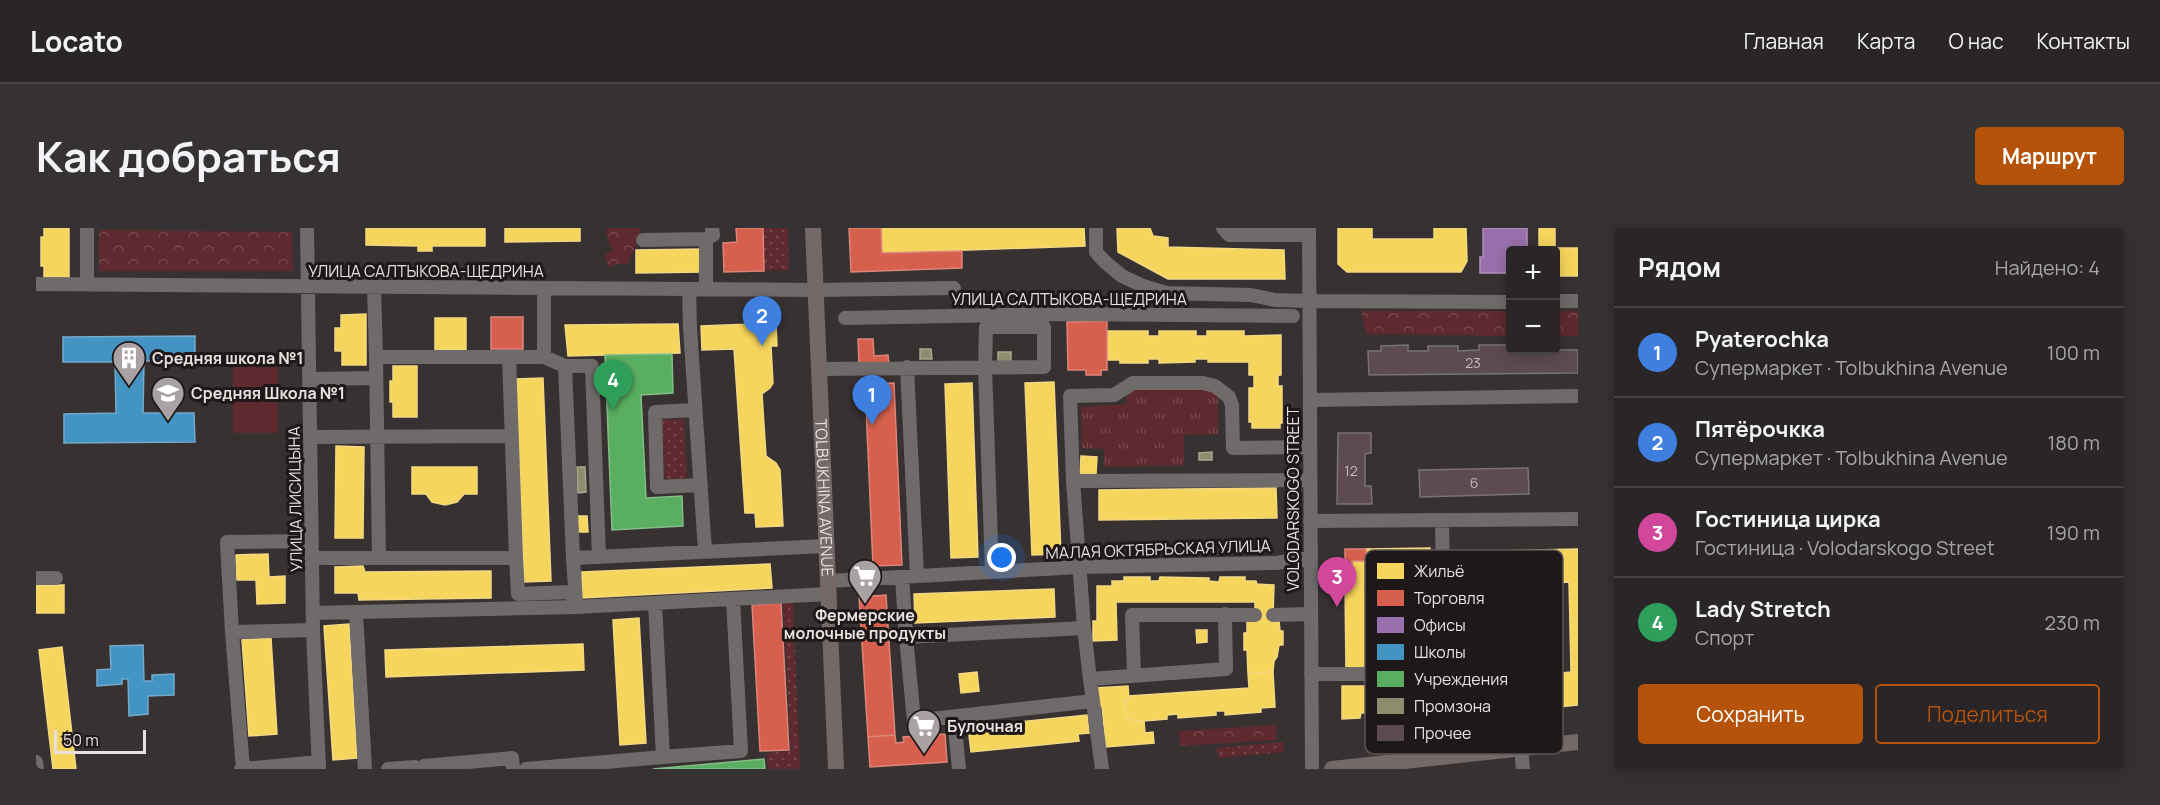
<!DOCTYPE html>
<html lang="ru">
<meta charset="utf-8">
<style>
:root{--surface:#2a2526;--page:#363132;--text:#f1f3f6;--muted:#a5a5a7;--line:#464243;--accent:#b45309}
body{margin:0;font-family:Manrope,sans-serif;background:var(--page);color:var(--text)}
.controls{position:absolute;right:18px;top:18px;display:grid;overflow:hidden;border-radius:6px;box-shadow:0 3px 15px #0003}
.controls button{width:54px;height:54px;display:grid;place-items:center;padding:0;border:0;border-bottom:2px solid var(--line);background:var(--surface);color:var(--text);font:30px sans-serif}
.scale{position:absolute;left:18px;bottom:15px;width:92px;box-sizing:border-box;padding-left:6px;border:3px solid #e8dfdf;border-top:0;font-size:16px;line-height:21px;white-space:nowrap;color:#e8dfdf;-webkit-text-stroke:4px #1e1818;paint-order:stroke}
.you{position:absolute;left:966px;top:330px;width:21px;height:21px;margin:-15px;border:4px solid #fff;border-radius:50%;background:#1a73e8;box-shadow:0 0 0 9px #1a73e833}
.badge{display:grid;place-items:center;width:39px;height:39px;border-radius:50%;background:var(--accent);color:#fff;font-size:20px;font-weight:700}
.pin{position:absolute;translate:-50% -50px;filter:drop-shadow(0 2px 3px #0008)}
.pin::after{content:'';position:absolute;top:32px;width:21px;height:18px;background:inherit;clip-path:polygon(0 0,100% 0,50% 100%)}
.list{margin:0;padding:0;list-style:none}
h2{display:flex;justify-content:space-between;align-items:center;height:78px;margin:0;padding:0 24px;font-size:26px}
h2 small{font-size:20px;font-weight:400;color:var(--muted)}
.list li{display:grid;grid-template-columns:39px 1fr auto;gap:18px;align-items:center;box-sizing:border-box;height:90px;padding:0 24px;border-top:2px solid var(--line)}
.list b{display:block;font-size:22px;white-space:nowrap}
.list p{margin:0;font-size:20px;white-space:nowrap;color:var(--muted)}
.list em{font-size:20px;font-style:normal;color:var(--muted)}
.actions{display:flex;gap:12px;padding:18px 24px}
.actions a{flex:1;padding:14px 0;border:2px solid var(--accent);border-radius:6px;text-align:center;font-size:21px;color:var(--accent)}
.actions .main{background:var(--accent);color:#fff}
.map{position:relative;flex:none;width:1542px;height:541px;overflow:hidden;border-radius:6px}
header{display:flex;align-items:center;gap:36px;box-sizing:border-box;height:84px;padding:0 30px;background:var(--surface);border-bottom:2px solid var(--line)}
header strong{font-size:28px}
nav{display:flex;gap:33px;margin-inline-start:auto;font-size:21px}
.intro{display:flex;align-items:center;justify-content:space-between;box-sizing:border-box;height:144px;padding:0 36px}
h1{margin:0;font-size:42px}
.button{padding:15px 27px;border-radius:6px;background:var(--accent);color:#fff;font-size:21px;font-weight:700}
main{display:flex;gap:36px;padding:0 36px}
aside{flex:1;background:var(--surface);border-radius:6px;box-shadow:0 3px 15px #0003}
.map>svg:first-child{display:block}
</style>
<header>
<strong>Locato</strong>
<nav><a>Главная</a><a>Карта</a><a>О нас</a><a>Контакты</a></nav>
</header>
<div class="intro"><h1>Как добраться</h1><a class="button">Маршрут</a></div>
<main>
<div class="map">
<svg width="1542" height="541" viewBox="0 0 1542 541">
<defs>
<pattern id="grass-dots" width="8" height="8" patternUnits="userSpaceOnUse" patternTransform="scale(1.5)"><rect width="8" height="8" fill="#5e292f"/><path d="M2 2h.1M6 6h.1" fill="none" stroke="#75484d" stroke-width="1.8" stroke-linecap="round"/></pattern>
<pattern id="forest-crowns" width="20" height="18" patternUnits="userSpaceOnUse" patternTransform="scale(1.5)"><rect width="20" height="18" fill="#5e292f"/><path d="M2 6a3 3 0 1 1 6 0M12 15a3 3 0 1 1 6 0" fill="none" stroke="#75484d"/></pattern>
<pattern id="park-tufts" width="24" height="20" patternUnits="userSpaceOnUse" patternTransform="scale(1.5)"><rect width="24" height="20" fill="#5e292f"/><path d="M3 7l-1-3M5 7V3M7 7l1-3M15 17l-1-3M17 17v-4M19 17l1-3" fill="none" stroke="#75484d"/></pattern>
</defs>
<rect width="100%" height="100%" fill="#383132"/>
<path fill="url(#grass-dots)" d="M727,0H752L753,42L728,43Z
M648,191L651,250L629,251L626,192Z
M747,372L757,373L764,541H732L731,525L755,523Z
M1247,514L1248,524L1183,530L1180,520Z"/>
<path fill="url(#forest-crowns)" d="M571,0H604V7L592,36H581L572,39L569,26L576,23L570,5Z
M63,2L256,4L257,43H63Z
M1325,83H1474V108L1330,106Z
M1520,83H1542V108H1520Z
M1240,497L1241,512L1144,518L1143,503Z"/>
<path fill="url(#park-tufts)" d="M1092,159L1182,160V206L1148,207V237L1068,239V221L1046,220L1045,179L1090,176Z"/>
<path fill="#5e292f" d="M197,129H242V205H197Z"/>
<path fill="#f6d55c" stroke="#f2d883" stroke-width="1.5" d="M8,0H33V49H8V38H5V9H8Z
M330,0H449V18H396V23H382V18L330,17Z
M469,0H544V13L469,14Z
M845,0H1048L1049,18L846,25Z
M1081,0H1114L1117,8L1132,10V19L1248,22L1249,51H1132L1082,24Z
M1302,0H1336V11H1398V0H1430L1431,33L1425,44H1311L1302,36Z
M1503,0H1519V20H1542V48H1520V22H1503Z
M667,21V44L600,45V22Z
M330,86V137H306V123H299V100H305V87Z
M399,90H430V122H399Z
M740,95L741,118H735L737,155L734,160L726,166L730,228L740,235L744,242L747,298L720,299L719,285H709L698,121L666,122L665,98Z
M642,96L644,125L532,128L529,97Z
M1071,103H1112V108H1123V103H1160V108H1171V103H1208V108L1245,107V147H1242V158H1246V195H1244V200H1216V194H1213V160H1218V147H1213V134H1172V131H1159V134L1123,135V131H1112V135H1084V132H1071Z
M357,138H381V189H357V174H354V153H357Z
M507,150L515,353L488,354L480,151Z
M1018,154L1025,326L996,327L989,155Z
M936,155L942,329L915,330L909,156Z
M300,218L328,219L327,310H299Z
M1045,228L1061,229L1060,246H1044Z
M376,239H441V266H428L421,274L409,277L396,274L390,266H376Z
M1240,260L1241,290L1063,292V262Z
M542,288H551L552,304H543Z
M1394,320L1395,346L1331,348L1330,321Z
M1330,321L1332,442H1310L1309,357H1316V333H1330Z
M1542,321V477L1394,492L1385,446L1416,441L1419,456L1535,444L1533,354L1454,355L1455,394H1457V403H1449V407L1431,408L1430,403H1422L1421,387L1437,386L1436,372H1426L1425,358H1419L1418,324Z
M232,326L233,349L249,348V375L221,376L220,352H201L200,327Z
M734,336L736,360L546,370V344Z
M327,338L329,344L455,343V370L323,372L322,365H299V339Z
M1088,349H1114V353H1123L1124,349L1173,350V353L1183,354L1184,349H1209V353H1220L1221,356L1238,357L1237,388H1219V374H1080L1081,412L1057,413V393H1061V358H1076V353H1088Z
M0,357H28V385H0Z
M1018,361L1019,389L879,395L878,366Z
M1211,388H1235L1243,392L1244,403H1247V417H1243L1241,429L1238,433L1237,444L1212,445L1211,422H1208V405H1211Z
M603,390L610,515L584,517L577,392Z
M313,396L321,530L297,532L288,398Z
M1160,402H1171V414L1161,415Z
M235,410L241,506L213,508L206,412Z
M547,416L548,442L350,449L349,422Z
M26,419L40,541H17L3,422Z
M941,444L943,463L925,465L923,446Z
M1237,444L1239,479L1225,480V484L1189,487V483H1180V487L1142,490V486L1131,487V491L1096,494V491L1090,492L1088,472H1093V468L1213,460L1212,445Z
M1330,451H1344V461H1372V495L1337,498V485H1325L1324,490L1306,491V458H1330Z
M1092,458L1093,472H1088L1090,492L1096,491V494L1108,493L1109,505L1117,504L1118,515L1070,519L1066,478L1059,479L1058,460Z
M1051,487L1053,505L1042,506L1043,513L935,524L932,499Z"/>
<path fill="#d6604d" stroke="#db8679" stroke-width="1.5" d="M700,0H727L728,43L688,44L687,15L701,14Z
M813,0H845L846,25L926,23V40L815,44Z
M455,89H487V121H455Z
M1071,93V142H1065V147H1050V142H1032L1031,94Z
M822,111H837L838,128L852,127L853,137L823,138Z
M858,155L866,337L837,338L829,156Z
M1309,321H1330V333H1316V357H1309Z
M850,367L859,507L832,509L823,369Z
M745,375L753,522L724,523L716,377Z
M909,506L911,534L834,539L832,509L859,507L860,515L868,514L867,509Z"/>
<path fill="#9970ab" stroke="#b191bb" stroke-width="1.5" d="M1447,0H1491V22H1474V45H1444V29H1447Z"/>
<path fill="#4393c3" stroke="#74aacb" stroke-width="1.5" d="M159,108V132L108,133L107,185H158L159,214L28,215V186L80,185L79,134H27V109Z
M107,417L108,453H116V447L138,446V467L112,468V486L93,488L92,451H86V456L61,458V442L75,441L74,418Z"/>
<path fill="#5aae61" stroke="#85bd87" stroke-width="1.5" d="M636,126L637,165L605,167L610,270L646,268L647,298L576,302L569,127Z
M728,531L729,541H617Z"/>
<path fill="#8c8c6e" stroke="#a8a590" stroke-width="1.5" d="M884,121H895L896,131H884Z
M962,124H975V134H962Z
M1176,224V232H1163V225Z
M541,239H549L550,264L542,265Z"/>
<path fill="#5d4c4f" stroke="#797373" stroke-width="1.5" d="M1520,116H1522V122H1542V145L1333,147L1332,123H1345V118L1372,117V123H1392V118H1422V123L1443,122V117H1472V122H1520Z
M1302,205H1335V225L1329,226V258H1335L1336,276H1301Z
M1492,240L1493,266L1384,269L1383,242Z"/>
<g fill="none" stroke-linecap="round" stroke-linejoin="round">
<path stroke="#706b6b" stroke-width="14" d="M51,0V56
M271,0L277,402L283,541
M1060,0V24L1069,34L1086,48L1107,58L1130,65L1215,67L1239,72L1273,73L1474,74
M1187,0L1193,7H1273
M1273,0L1276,541
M607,12L670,11
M0,56L779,62L918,60
M338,59L340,129H508
M508,60V129L529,138L537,330
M653,61L654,100L669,323
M670,61V11L677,7L676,0
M1520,73H1542
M809,90L1026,86L1257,88
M340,129L343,330H480L482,366L535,364L540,379
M473,129L480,330
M529,138H556L563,329
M871,139L881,348
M783,141C858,140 933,139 1008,139V99H950L949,139L956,344
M273,151L340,150
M1274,172L1542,168
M659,182L619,184L621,259L665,257
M274,209L476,208
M1037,253L1034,168L1078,167L1097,155H1167L1179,158L1193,169L1196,177L1197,220L1274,219
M1274,293L1542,291
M276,330H343
M866,349L870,409L1048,400L1037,253L1274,252
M0,350H20
M792,353L1044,339L1240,335L1274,330
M540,374L537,330L790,318
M277,385L540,379L792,366
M320,385L329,541
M1237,387L1274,386
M1048,400L1054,451
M196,404L191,314L276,313
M870,409L878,493L1057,473
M1275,446H1358V353L1407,351L1406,292
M1098,447L1096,387H1219
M918,490L923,541
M1485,520L1487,541
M627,529L705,523L697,371
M1381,532V436L1507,434L1513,428L1512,373L1510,370L1470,371L1468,376V434
M0,534L1,541
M388,538L476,530L477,541
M205,541H207L196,404L277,402
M207,541L283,534
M352,541L379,539
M490,541L627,529L619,375
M1066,541L1054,451L1190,441L1189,386"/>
<g stroke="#746869" stroke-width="16">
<path id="s1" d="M777,0L800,541"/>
<path d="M1296,541L1542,514"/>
</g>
</g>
<defs>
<g id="building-pin" transform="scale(1.725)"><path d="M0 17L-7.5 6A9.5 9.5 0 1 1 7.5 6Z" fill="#aaa2a2" stroke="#1e1818"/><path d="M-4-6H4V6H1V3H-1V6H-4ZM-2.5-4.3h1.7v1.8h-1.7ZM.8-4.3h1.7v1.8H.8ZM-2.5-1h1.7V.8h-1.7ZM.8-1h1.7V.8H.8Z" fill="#fff"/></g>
<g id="school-pin" transform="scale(1.725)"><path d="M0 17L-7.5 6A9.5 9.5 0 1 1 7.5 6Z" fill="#aaa2a2" stroke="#1e1818"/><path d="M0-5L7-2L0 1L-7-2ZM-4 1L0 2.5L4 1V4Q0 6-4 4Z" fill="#fff"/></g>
<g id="supermarket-pin" transform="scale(1.725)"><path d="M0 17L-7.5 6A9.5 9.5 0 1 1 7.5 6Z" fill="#aaa2a2" stroke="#1e1818"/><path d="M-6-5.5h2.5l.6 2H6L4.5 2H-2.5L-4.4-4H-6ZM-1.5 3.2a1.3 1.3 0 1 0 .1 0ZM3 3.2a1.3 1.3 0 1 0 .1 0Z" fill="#fff"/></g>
</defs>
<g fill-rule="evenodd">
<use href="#building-pin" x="93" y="130"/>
<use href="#school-pin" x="132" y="165"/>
<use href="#supermarket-pin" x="829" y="348"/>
<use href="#supermarket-pin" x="888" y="498"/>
</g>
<g text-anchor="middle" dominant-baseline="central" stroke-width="6" stroke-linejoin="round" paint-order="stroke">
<g font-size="14" fill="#c5babb">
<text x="1437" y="134">23</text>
<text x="1315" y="242">12</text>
<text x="1438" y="254">6</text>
</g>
<g font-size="16" fill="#e8dfdf" stroke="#1e1818">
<text x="390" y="43">УЛИЦА САЛТЫКОВА-ЩЕДРИНА</text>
<text x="1033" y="71">УЛИЦА САЛТЫКОВА-ЩЕДРИНА</text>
<text transform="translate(259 271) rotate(-91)">УЛИЦА ЛИСИЦЫНА</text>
<text stroke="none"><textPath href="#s1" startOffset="270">TOLBUKHINA AVENUE</textPath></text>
<text transform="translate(1257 271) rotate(-90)">VOLODARSKOGO STREET</text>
<text transform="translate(1122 321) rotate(-2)">МАЛАЯ ОКТЯБРЬСКАЯ УЛИЦА</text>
</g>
<g font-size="16" font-weight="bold" fill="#e8dfdf" stroke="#1e1818" text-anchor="start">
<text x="116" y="130">Средняя школа №1</text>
<text x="155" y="165">Средняя Школа №1</text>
<text x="829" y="387" text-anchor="middle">Фермерские<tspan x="829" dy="18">молочные продукты</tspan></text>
<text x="911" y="498">Булочная</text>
</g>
</g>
<rect x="1329" y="322" width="198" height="204" rx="9" fill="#1e1818" stroke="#5b5454" stroke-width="1.5"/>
<rect x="1341" y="335" width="27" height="16" fill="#f6d55c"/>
<rect x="1341" y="362" width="27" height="16" fill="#d6604d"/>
<rect x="1341" y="389" width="27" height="16" fill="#9970ab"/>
<rect x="1341" y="416" width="27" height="16" fill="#4393c3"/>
<rect x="1341" y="443" width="27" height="16" fill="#5aae61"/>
<rect x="1341" y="470" width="27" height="16" fill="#8c8c6e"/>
<rect x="1341" y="497" width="27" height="16" fill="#5d4c4f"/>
<g font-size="16" fill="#e8dfdf">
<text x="1378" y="349">Жильё</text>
<text x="1378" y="376">Торговля</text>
<text x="1378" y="403">Офисы</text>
<text x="1378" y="430">Школы</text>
<text x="1378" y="457">Учреждения</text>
<text x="1378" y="484">Промзона</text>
<text x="1378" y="511">Прочее</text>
</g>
</svg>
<div class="controls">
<button>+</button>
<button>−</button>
</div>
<div class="scale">50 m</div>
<div class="you"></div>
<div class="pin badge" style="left:836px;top:197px;background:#3f7fe0">1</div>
<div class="pin badge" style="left:726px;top:118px;background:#3f7fe0">2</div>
<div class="pin badge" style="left:1301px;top:379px;background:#d1479c">3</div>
<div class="pin badge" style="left:577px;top:182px;background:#2e9e5b">4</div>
</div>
<aside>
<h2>Рядом<small>Найдено: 4</small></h2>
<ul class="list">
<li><span class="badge" style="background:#3f7fe0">1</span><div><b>Pyaterochka</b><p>Супермаркет · Tolbukhina Avenue</p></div><em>100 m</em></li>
<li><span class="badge" style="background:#3f7fe0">2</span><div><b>Пятёрочкка</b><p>Супермаркет · Tolbukhina Avenue</p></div><em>180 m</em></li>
<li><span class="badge" style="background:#d1479c">3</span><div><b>Гостиница цирка</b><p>Гостиница · Volodarskogo Street</p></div><em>190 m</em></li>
<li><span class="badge" style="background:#2e9e5b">4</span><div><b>Lady Stretch</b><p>Спорт</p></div><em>230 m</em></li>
</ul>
<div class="actions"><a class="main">Сохранить</a><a>Поделиться</a></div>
</aside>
</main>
